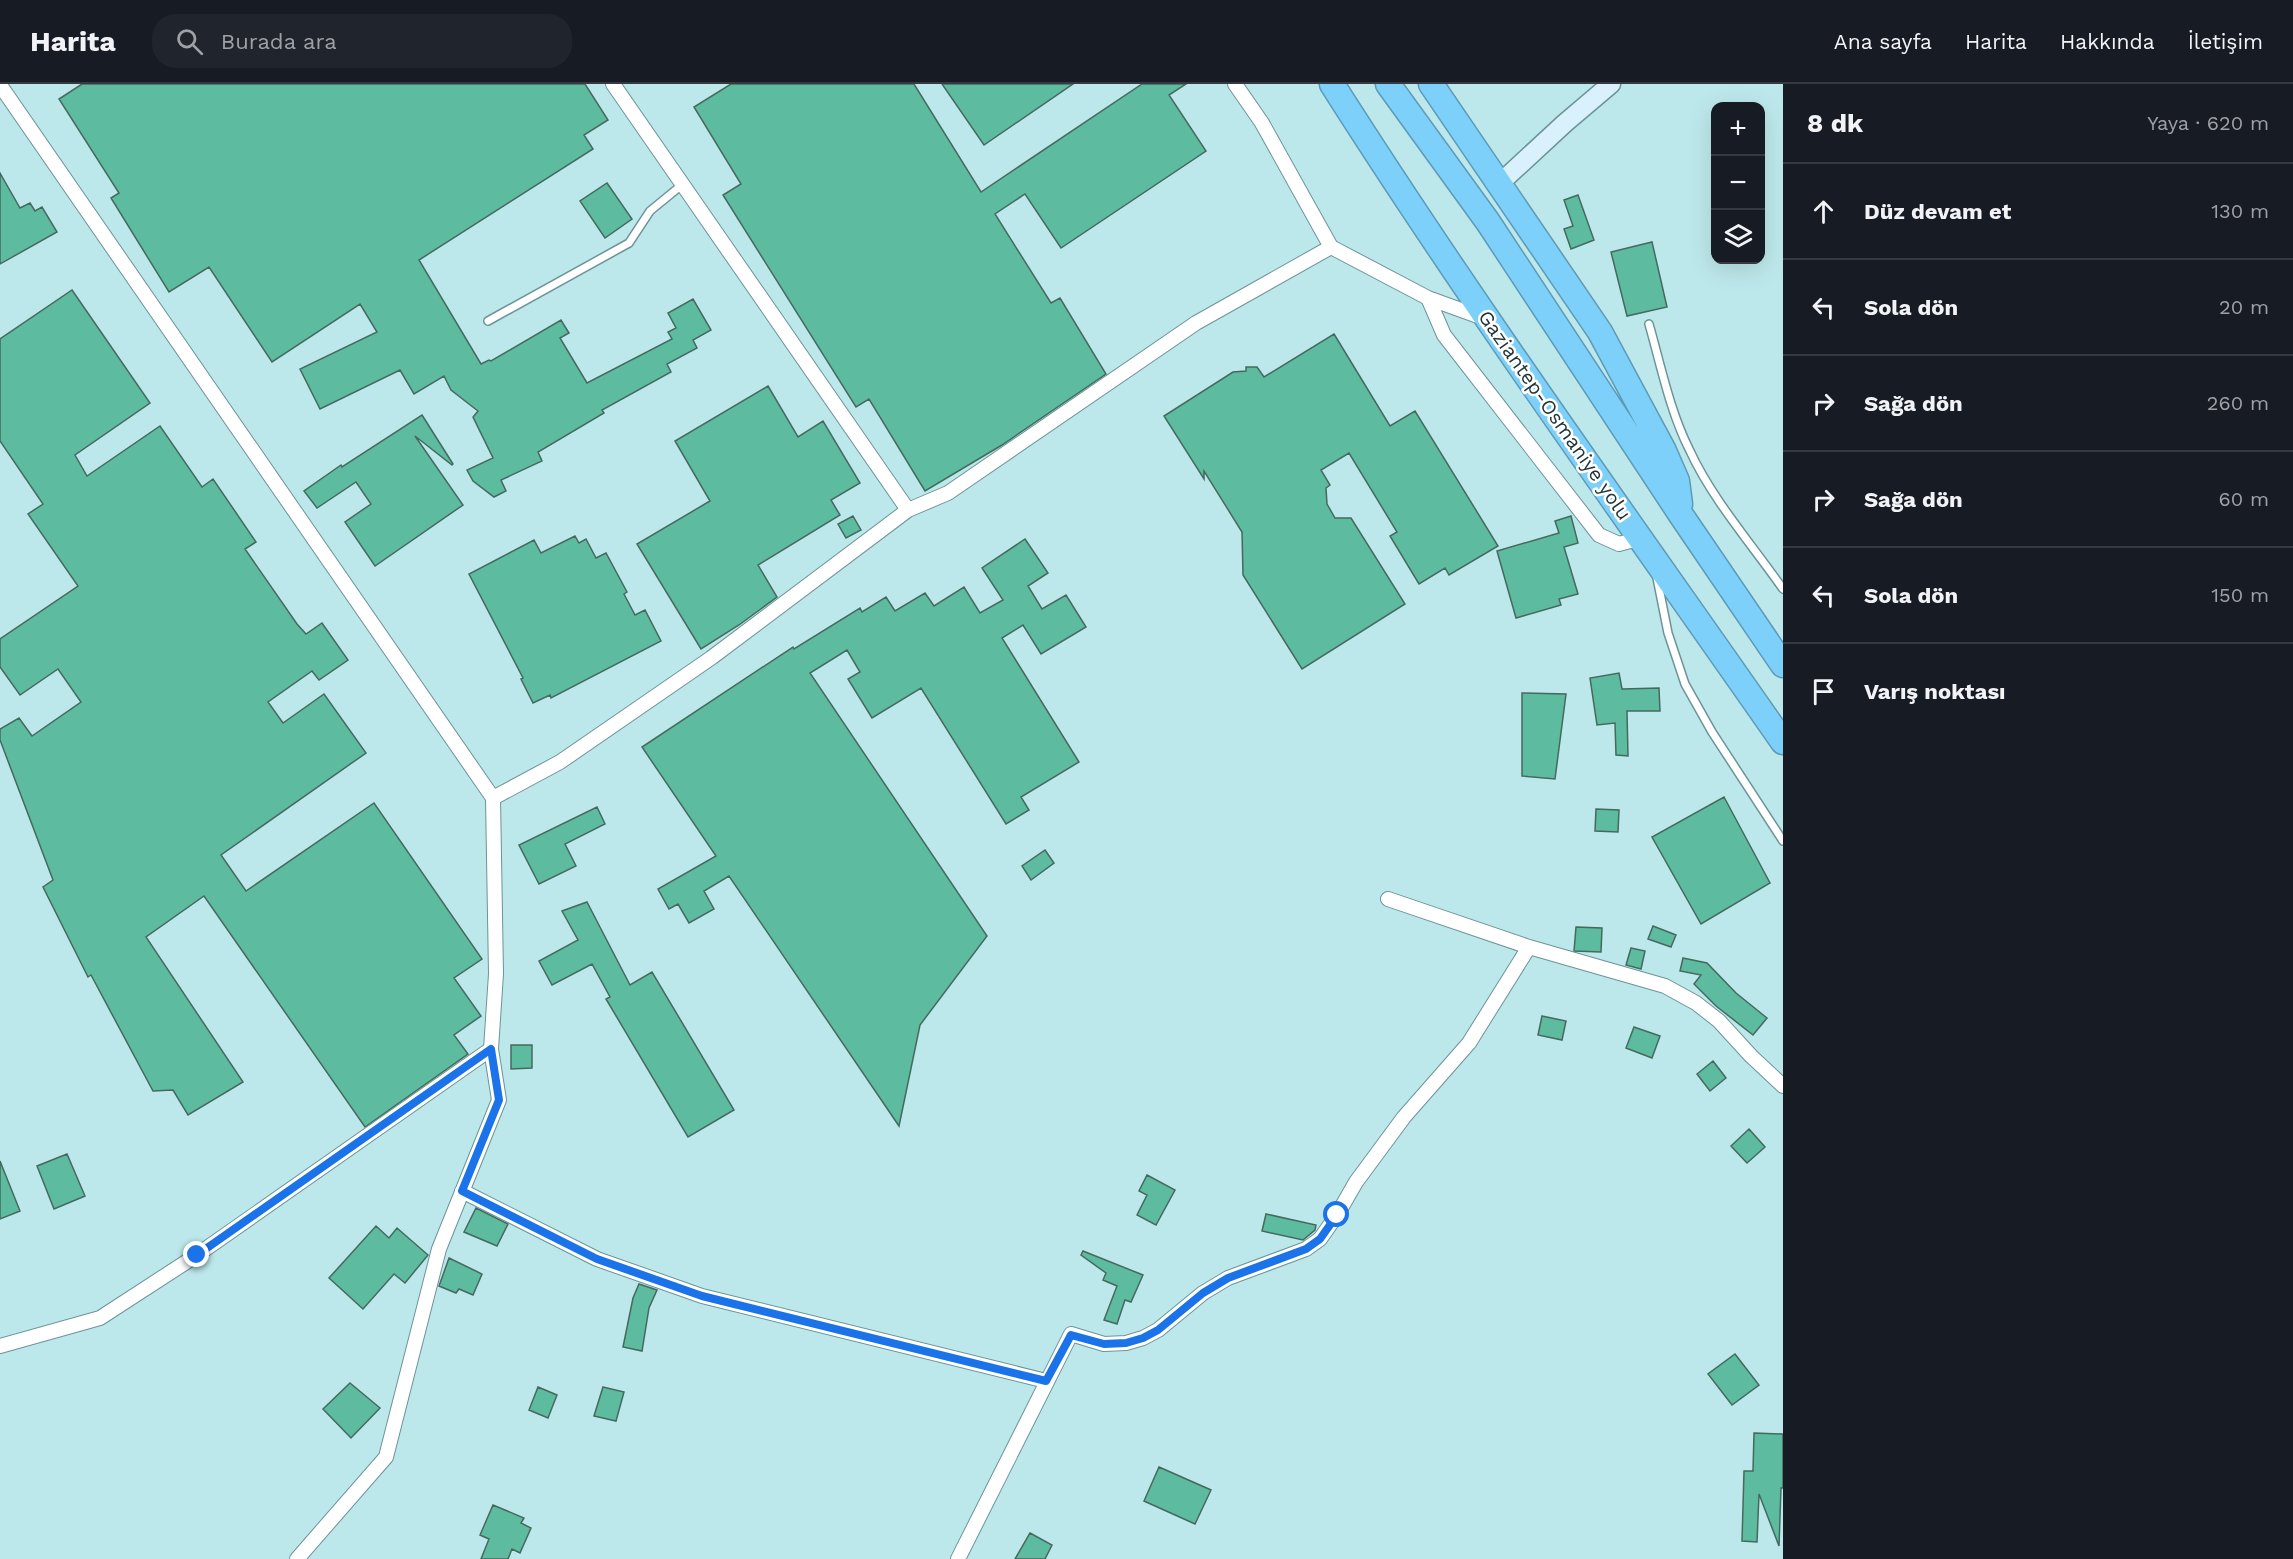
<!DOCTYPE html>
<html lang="tr">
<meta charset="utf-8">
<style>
:root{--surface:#171b24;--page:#20242c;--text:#f1f3f6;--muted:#9ea1a6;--line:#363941}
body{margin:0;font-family:"Work Sans",sans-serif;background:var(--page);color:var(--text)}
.controls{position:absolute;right:18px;top:18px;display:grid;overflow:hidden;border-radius:12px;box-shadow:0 6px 24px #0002}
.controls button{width:54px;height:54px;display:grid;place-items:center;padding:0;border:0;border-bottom:2px solid var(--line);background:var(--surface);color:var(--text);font:30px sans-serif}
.stop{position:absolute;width:18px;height:18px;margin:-14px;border:4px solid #1a73e8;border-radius:50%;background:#fff}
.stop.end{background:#1a73e8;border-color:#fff;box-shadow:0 2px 6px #0008}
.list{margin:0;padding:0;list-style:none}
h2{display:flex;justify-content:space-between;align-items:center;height:78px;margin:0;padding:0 24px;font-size:26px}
h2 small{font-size:20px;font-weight:400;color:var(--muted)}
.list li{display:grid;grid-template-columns:39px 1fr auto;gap:18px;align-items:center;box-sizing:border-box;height:96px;padding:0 24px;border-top:2px solid var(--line)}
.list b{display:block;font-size:22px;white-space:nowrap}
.list em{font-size:20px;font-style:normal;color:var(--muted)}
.icon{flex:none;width:33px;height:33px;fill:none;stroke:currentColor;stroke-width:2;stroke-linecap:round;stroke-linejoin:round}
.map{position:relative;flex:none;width:1783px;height:1475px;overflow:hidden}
header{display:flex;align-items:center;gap:36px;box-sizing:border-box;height:84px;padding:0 30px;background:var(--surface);border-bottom:2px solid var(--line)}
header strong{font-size:28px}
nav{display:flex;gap:33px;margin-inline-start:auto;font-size:21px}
.search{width:420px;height:54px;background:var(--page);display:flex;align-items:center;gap:15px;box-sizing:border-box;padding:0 21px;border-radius:24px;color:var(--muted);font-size:22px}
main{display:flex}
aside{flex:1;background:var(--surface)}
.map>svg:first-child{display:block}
</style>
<header>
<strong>Harita</strong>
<div class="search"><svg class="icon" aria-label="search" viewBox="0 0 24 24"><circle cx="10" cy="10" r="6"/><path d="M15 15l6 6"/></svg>Burada ara</div>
<nav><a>Ana sayfa</a><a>Harita</a><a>Hakkında</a><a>İletişim</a></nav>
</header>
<main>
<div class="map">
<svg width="1783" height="1475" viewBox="0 0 1783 1475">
<rect width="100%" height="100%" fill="#bde8eb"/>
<path fill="#5dbba0" stroke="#46695e" stroke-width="1.5" d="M82,0H585L608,36L584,51L593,65L419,176L481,280L489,276L491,277L561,236L569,249L560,254L587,299L672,255L668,248L676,244L668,229L693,215L711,246L693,256L697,264L667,280L671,288L602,326L604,329L538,368L542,377L501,396L506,407L494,413L473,397L467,386L493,374L473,333L478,327L451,306L444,292L414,310L400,286L320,325L300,285L377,248L360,220L272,278L209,183L169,208L111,114L119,109L59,15Z
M731,0H914L981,108L1142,0H1186L1169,11L1206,67L1061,164L1025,110L995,130L1051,219L1060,214L1106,290L1002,361L925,407L869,315L856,323L723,111L741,100L694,23Z
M942,0H1073L984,61Z
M0,89L20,124L30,119L35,127L42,123L57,148L0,180Z
M607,99L632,135L605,154L580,117Z
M1578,111L1594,156L1571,165L1564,145L1573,142L1564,116Z
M1652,158L1667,223L1627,232L1611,168Z
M72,206L150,319L75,371L87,392L160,342L202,403L213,395L256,458L245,465L297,540L306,550L322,539L348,576L319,596L312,587L268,618L283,639L324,610L366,669L221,771L246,807L374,719L482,875L454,894L481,932L454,951L468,970L365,1043L204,812L146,853L243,998L188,1031L173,1006L153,1007L91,891L88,893L43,803L53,796L0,656V645L19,634L32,652L81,618L58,585L20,611L0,583V555L78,502L28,430L43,420L0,357V255Z
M1334,250L1390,342L1415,327L1498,462L1449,491L1445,484L1419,500L1390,452L1397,448L1349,369L1321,386L1330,401L1326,404L1327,420L1335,434H1351L1405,520L1302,585L1243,491L1242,448L1204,387V395L1164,332L1233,288L1246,287V283H1257L1264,293Z
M768,302L798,353L823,337L860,399L831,416L840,431L758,481L777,513L739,541L701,565L637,460L710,417L675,357Z
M422,331L453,380L452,381L415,352L463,421L375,482L345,438L371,420L356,398L317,424L304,407L341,381L342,383Z
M853,432L861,446L846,454L838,440Z
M1571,432L1578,459L1564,463L1578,510L1559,515L1561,521L1516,534L1497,467L1559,449L1555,437Z
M575,452L579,459L586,455L596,474L606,469L627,508L624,510L635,531L645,526L661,557L551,614L550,611L533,619L521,595L523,594L469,490L534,456L541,469Z
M1025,455L1048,489L1028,502L1042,525L1066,511L1086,543L1041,570L1023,541L1002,554L1079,678L1021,713L1029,726L1006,740L921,604L872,634L848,595L860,588L847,566L810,589L987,852L920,941L899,1042L729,792L704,807L714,825L689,839L678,820L669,825L658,805L716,772L642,663L793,563L794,565L860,524L862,528L886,513L895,527L925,509L934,522L964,503L980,529L1003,516L982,484Z
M1619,589L1622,605L1659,604L1660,627H1627L1628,672L1616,671L1615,639L1597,641L1590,594Z
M1522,609L1566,610L1555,695L1522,692Z
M1724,713L1770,799L1701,840L1652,753Z
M597,723L605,740L565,760L576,782L539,800L519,761Z
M1596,725L1619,726L1618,748L1595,747Z
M1045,766L1054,779L1031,796L1022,782Z
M587,818L630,901L652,888L734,1026L688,1053L606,915L610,913L592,880L552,901L539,877L578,856L562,827Z
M1653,842L1676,851L1671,863L1648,855Z
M1576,843L1602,844L1601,868L1574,867Z
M1631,864L1645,867L1641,885L1626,881Z
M1683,874L1707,879L1736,909L1767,934L1753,951L1716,922L1694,900L1701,891L1680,887Z
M1542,932L1566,937L1562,956L1538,951Z
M1634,943L1660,952L1652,974L1626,964Z
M511,961H532V984L511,985Z
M1713,977L1726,994L1710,1007L1697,990Z
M1749,1045L1765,1063L1747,1079L1731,1062Z
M67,1070L85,1112L54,1125L37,1082Z
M0,1077L20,1127L0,1135Z
M1147,1091L1175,1106L1156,1141L1137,1131L1147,1111L1139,1107Z
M476,1124L508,1140L497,1162L464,1148Z
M1266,1130L1316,1141L1315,1146L1303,1156L1262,1147Z
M376,1142L389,1154L397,1144L428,1171L405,1199L394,1190L363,1225L329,1194Z
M1083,1167L1143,1191L1131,1218L1125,1216L1117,1240L1104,1236L1117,1202L1103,1196L1106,1189L1081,1171Z
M449,1174L482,1190L473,1211L459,1205L456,1209L439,1202Z
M639,1200L657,1206L649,1224L642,1267L623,1263L633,1214Z
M1735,1270L1759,1301L1732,1321L1708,1290Z
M350,1299L380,1324L351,1354L323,1325Z
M538,1303L557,1311L548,1334L529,1326Z
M603,1303L624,1308L616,1337L594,1332Z
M1754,1349L1783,1350V1404H1781L1779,1462L1759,1410L1757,1458L1742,1457L1744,1387H1753Z
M1159,1383L1211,1406L1195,1440L1144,1417Z
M493,1421L524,1434L521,1439L531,1444L520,1469L512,1465L508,1475H481L489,1455L480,1451Z
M1030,1449L1052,1461L1045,1475H1015Z"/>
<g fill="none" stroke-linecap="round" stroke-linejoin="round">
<g stroke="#6c9497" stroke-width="10">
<path id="lane" d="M488,237L629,159L650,127L683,100
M1649,240C1661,282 1670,328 1690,367C1712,415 1753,462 1783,505
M1657,494L1668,549L1685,600L1712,648L1783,757"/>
</g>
<g stroke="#6c9497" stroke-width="16">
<path id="street" d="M613,0L908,426
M0,1L493,714
M1331,163L1428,214L1486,235
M1428,214L1444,251L1599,451L1619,460L1641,454
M1388,815L1529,863L1665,902L1696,919L1719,937L1751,972L1783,1002
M462,1107L597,1175L702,1212L1046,1297
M0,1262L100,1234L197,1171L491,965
M297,1475L386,1373L439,1165L499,1016L491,965L496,890L493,714L560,678L711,574L908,426L948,409L1196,239L1331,163L1262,39L1235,0
M958,1475L1071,1250L1104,1260L1126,1259L1143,1254L1158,1246L1203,1209L1228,1194L1306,1165L1320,1155L1337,1131L1356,1098L1404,1033L1469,959L1529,863"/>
</g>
<g stroke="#6c9497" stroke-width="21">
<path id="secondary" d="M1499,100L1565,39L1611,0"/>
</g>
<g stroke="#5e9ab5" stroke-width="27">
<path id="highway" d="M1332,0C1475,225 1631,440 1783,658
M1388,0L1488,138L1681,431L1783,581
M1431,0L1600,248L1664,367L1677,397L1680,420"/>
</g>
<use href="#lane" stroke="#fff" stroke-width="7"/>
<use href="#street" stroke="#fff" stroke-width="14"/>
<use href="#secondary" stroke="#d8f1fd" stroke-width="18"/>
<use href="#highway" stroke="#7dd0f9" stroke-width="24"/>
</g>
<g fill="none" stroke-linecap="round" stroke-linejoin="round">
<path stroke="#1a73e8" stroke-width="8" d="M197,1171L491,965L499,1016L462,1107L597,1175L702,1212L1046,1297L1071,1251L1104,1260L1126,1259L1143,1254L1158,1246L1203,1209L1228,1194L1306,1165L1320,1155L1337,1131"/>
</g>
<g text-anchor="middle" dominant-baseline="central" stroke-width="5" stroke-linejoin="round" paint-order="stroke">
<g font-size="20" fill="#243536" stroke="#fff">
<text transform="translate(1555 331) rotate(55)">Gaziantep-Osmaniye yolu</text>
</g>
</g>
</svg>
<div class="controls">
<button>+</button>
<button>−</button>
<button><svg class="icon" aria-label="layers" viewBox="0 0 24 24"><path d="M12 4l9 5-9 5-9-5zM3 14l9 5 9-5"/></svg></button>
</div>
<div class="stop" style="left:1337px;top:1131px"></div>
<div class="stop end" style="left:197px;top:1171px"></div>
</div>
<aside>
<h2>8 dk<small>Yaya · 620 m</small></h2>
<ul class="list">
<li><svg class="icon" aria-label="ahead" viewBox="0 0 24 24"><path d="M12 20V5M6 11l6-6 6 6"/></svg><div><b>Düz devam et</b></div><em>130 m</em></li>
<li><svg class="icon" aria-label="left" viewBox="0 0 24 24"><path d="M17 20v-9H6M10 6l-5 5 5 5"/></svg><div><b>Sola dön</b></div><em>20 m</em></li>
<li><svg class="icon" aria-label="right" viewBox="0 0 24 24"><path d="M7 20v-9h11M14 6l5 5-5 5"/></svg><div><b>Sağa dön</b></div><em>260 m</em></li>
<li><svg class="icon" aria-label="right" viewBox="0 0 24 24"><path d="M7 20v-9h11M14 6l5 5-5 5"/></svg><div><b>Sağa dön</b></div><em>60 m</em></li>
<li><svg class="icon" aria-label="left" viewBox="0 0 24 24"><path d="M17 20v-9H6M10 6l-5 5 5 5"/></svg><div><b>Sola dön</b></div><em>150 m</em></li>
<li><svg class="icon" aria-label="arrive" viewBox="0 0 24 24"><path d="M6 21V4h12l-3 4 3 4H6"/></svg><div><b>Varış noktası</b></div></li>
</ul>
</aside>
</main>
